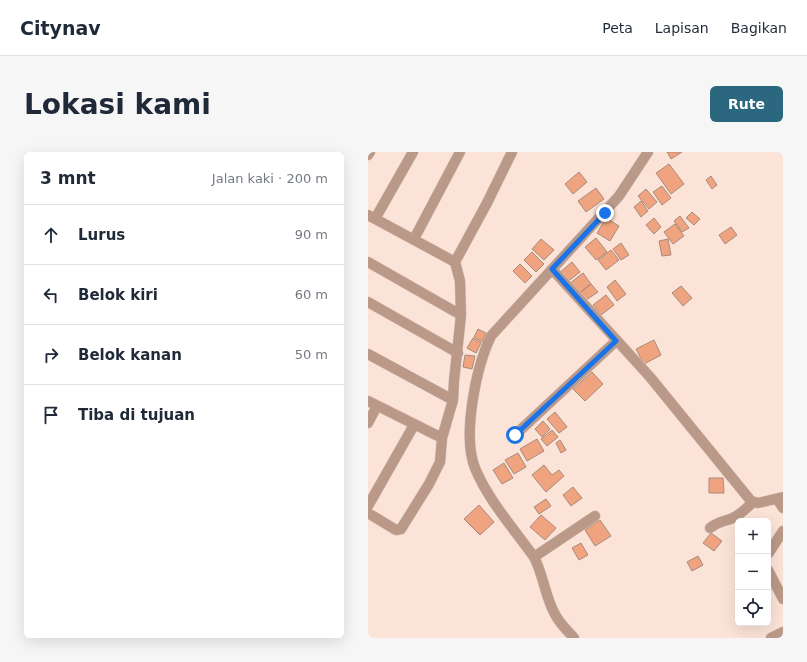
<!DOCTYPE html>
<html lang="id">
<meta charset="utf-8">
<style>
:root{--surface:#fff;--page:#f6f6f7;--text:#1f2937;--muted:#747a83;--line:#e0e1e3;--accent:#2b677e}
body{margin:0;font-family:"DejaVu Sans",sans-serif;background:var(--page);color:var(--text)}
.controls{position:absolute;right:12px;bottom:12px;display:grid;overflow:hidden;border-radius:6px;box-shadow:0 4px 16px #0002}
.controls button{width:36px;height:36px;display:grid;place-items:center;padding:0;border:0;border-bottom:1px solid var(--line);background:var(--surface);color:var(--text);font:20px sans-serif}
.stop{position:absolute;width:12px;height:12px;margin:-9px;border:3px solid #1a73e8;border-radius:50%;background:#fff}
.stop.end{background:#1a73e8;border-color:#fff;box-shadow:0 1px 4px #0008}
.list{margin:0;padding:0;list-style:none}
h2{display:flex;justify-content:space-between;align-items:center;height:52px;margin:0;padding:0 16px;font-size:17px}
h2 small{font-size:13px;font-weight:400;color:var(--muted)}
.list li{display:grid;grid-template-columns:26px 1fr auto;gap:12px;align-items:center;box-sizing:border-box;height:60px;padding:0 16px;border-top:1px solid var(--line)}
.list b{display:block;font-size:15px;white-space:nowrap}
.list em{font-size:13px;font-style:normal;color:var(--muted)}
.icon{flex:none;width:22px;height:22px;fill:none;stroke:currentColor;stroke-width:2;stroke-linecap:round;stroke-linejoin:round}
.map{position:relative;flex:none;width:415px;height:486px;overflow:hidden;border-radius:6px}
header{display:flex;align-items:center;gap:24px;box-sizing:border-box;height:56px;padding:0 20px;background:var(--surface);border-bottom:1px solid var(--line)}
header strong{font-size:19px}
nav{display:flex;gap:22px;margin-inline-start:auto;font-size:14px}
.intro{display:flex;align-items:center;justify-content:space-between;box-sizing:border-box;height:96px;padding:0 24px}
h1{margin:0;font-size:28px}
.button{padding:10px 18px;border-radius:6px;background:var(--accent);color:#fff;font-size:14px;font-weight:700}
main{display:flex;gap:24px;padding:0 24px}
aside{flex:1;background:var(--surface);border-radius:6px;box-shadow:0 4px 16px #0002}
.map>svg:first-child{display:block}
</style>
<header>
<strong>Citynav</strong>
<nav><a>Peta</a><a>Lapisan</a><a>Bagikan</a></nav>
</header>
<div class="intro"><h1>Lokasi kami</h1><a class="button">Rute</a></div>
<main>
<aside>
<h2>3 mnt<small>Jalan kaki · 200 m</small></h2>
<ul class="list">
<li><svg class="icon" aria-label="ahead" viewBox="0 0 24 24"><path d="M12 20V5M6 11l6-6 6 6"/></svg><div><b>Lurus</b></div><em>90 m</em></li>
<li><svg class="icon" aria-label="left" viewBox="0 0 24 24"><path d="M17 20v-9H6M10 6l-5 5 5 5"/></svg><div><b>Belok kiri</b></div><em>60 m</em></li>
<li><svg class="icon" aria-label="right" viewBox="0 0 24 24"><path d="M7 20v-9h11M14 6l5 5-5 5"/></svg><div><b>Belok kanan</b></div><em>50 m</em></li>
<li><svg class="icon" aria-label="arrive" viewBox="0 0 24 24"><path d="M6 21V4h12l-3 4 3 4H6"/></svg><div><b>Tiba di tujuan</b></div></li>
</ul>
</aside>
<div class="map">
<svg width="415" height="486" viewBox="0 0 415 486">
<rect width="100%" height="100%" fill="#fce3d7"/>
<path fill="#efa47f" stroke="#a78a7c" d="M299,0H314L303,7Z
M301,12L316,32L303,42L288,21Z
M211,20L219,30L205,42L197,32Z
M343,24L349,33L344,37L338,28Z
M294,34L303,46L294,53L285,40Z
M228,36L236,47L218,60L210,49Z
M278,37L289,50L281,57L270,44Z
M273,49L280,59L273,65L266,55Z
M324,60L332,67L326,73L318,66Z
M312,64L321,76L314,80L306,69Z
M238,66L251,74L242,89L229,81Z
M286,66L293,75L286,82L278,73Z
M307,72L316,84L305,92L296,80Z
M363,75L369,83L357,92L351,83Z
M228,86L239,100L228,108L217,95Z
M173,87L186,98L176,108L164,97Z
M300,87L303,103L294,104L291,89Z
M253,91L261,103L253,108L245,97Z
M243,98L251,108L238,118L230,108Z
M164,100L176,112L168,120L156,108Z
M204,110L212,120L198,131L190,122Z
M152,112L164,124L157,131L145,119Z
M215,121L223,132L209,143L201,132Z
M247,128L258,142L249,149L239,135Z
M223,132L230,140L215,150L209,143Z
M313,134L324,146L315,154L304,141Z
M238,143L246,153L233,163L225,153Z
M110,177L118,181L114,190L106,185Z
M105,186L113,191L108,201L99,196Z
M286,188L293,203L276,212L268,197Z
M97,203L107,204L104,217L95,215Z
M224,220L235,232L217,249L205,237Z
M187,260L199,275L191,281L179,267Z
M175,269L182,277L174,285L167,277Z
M184,278L190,285L179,294L173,287Z
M169,287L176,299L159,309L152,297Z
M192,288L198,298L193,301L188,291Z
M150,301L158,315L146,322L137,308Z
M136,311L145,326L134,332L125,318Z
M176,313L184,323L191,318L196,324L178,340L164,323Z
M341,326H355L356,341H341Z
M205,335L214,346L203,354L195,343Z
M178,347L183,354L171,362L166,355Z
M111,353L126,370L112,383L96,367Z
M173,363L188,376L177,388L162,375Z
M232,368L243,384L227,394L217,378Z
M343,381L354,389L346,399L335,391Z
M213,391L220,403L211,408L204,396Z
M330,404L335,413L324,419L319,410Z"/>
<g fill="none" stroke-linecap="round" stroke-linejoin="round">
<g stroke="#d6bfb5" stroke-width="11">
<path id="minor" d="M0,3L2,0
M0,63L87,110L92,129L93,163L86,229L85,248L74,286L72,310L61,332L33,377L28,378L0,361
M7,67L45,0
M46,87L92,0
M0,110L93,163
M87,110L119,51L144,0
M184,117L282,225L383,349L390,351L415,345
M0,150L90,201
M0,202L85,248
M0,249L74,286
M0,271L9,254
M147,283L248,189
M409,347L415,356
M0,354L46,273
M342,376C351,369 355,370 365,366C373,362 379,356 385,350
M400,402L415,379
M166,405L227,364
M400,418L415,447
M206,486C200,479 193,473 188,464C177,446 176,424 166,405C146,377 120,348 107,316C94,284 108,215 123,184L251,44L280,0
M403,486L415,480"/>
</g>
<use href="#minor" stroke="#bb9989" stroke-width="10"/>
</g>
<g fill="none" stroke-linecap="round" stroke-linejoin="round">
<path stroke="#1a73e8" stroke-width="5" d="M147,283L248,189L184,117L237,61"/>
</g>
</svg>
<div class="controls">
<button>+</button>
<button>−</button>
<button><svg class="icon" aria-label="locate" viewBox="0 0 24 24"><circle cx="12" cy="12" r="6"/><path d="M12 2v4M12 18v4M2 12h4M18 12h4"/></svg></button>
</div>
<div class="stop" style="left:147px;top:283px"></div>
<div class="stop end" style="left:237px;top:61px"></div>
</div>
</main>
